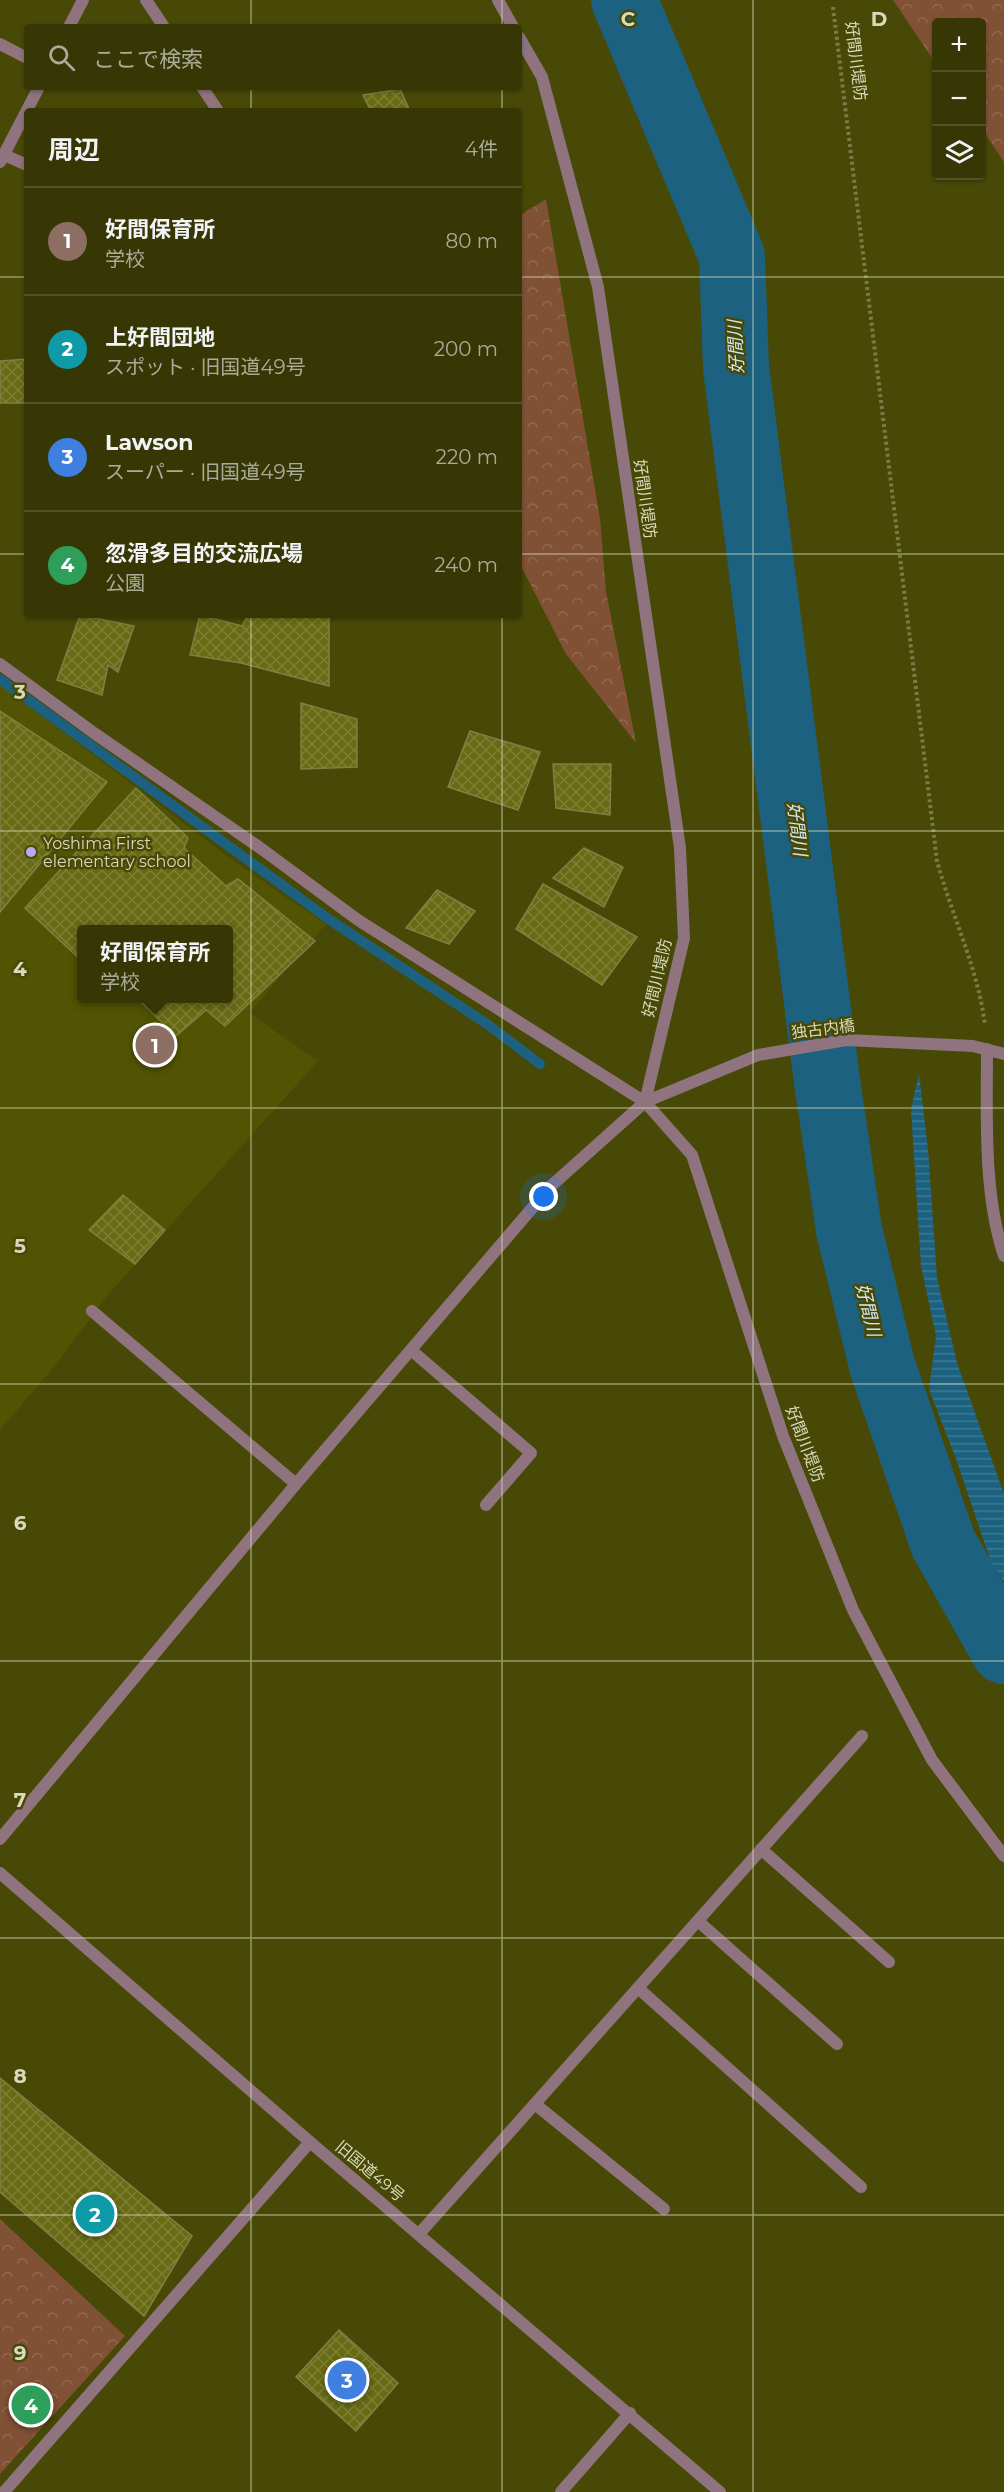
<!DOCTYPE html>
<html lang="ja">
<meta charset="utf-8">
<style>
:root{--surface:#363704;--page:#3d3f0e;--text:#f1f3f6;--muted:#aaac9a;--line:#505126;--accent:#bca0f2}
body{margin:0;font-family:Montserrat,"Noto Sans JP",sans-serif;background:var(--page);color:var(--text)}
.controls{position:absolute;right:18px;top:18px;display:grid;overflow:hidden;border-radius:6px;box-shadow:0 2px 4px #0004}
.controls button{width:54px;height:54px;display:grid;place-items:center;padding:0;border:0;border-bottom:2px solid var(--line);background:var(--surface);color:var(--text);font:30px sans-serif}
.you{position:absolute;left:544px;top:1197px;width:21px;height:21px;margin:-15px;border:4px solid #fff;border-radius:50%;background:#1a73e8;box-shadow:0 0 0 9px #1a73e833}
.badge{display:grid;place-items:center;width:39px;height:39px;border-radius:50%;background:var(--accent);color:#fff;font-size:20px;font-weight:700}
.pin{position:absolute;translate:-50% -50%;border:3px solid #fff;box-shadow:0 2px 6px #0006}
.popup{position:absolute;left:77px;top:925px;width:156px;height:78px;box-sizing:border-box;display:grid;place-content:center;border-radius:6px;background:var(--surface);filter:drop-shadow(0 2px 4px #0005);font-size:20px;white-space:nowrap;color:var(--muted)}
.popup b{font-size:22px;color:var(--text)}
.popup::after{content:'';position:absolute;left:50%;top:100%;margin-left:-12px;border:12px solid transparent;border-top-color:var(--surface)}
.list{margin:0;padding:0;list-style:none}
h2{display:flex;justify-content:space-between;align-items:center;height:78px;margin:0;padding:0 24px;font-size:26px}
h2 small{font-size:20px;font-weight:400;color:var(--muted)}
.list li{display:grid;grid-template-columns:39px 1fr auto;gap:18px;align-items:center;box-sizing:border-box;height:108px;padding:0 24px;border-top:2px solid var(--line)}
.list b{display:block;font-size:22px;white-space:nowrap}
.list p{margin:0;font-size:20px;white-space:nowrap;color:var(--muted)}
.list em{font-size:20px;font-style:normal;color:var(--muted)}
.icon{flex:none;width:33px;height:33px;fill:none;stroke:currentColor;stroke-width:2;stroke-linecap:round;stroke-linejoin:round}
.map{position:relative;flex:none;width:1004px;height:2492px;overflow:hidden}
.search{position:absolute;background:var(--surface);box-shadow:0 2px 4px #0004;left:24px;top:24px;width:498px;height:66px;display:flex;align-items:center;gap:15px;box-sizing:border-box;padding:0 21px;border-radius:6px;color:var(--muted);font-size:22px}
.panel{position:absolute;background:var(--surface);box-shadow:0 2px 4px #0004;left:24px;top:108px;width:498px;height:510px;border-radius:6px}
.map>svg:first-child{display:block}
</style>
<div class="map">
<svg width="1004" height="2492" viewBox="0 0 1004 2492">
<defs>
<pattern id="forest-crowns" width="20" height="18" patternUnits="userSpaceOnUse" patternTransform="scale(1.5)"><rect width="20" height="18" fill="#815135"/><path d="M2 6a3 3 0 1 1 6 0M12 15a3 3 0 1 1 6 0" fill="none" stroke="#926950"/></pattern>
<pattern id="water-rules" width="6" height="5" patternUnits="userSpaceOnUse" patternTransform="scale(1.5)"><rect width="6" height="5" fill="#1c6280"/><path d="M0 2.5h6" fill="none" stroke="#3c7890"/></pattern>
<pattern id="building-cross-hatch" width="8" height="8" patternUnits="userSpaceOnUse" patternTransform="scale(1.5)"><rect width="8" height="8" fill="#686a14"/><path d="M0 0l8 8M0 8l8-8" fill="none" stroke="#7d7f34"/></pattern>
</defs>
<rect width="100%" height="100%" fill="#484906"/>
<path fill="#525403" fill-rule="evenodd" d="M0,684L236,863L326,924L249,1013L318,1061L106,1297L53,1368L0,1430ZM82,930H228V998H82Z"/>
<path fill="url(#forest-crowns)" d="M893,0H1004V162L982,129V22H936V64Z
M546,199L600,519L606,592L636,743L566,654L519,562V216Z
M0,2219L125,2336L0,2474Z"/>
<path fill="url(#water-rules)" d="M919,1074L928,1149L937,1278L957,1363L1004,1494V1582L992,1565L956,1459L929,1389L936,1336L921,1266L911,1109Z"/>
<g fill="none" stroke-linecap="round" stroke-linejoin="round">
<path stroke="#1c6280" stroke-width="10" d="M0,679L330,920L487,1024L540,1064"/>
<path stroke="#1c6280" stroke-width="66" d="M624,0L732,256L736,368L827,1081L849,1230L882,1365L943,1543L1004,1651"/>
</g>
<path fill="url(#building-cross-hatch)" stroke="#7e8144" stroke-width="1.5" d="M400,89L410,111H371L363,95Z
M27,359V403H0V361Z
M80,615L134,626L118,672L108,665L102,695L57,680Z
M200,615L242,626L248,615H329V686L241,663L190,655Z
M301,703L357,719V767L301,769Z
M0,711L107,782L0,912Z
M470,731L540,752L518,810L448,787Z
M553,764H611L610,815L556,808Z
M136,788L188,838L184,848L226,886L238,879L315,941L225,1026L206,1010L176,1036L137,998H228V930H82V961L25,908Z
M584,848L623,867L604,907L553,878Z
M543,884L637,937L602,985L516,929Z
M437,890L475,911L449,944L406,928Z
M123,1195L165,1230L135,1264L89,1230Z
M0,2078L192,2236L144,2316L0,2192Z
M339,2330L398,2383L356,2431L296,2377Z"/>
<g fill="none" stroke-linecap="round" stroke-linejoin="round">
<path stroke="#7a7c45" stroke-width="4" stroke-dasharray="3 3" stroke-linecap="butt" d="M833,7L937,861C952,916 978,969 985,1025"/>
<path stroke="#8f7480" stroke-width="12" d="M411,1350L531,1453L486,1505"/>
<path stroke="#8f7480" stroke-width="12" d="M146,0L164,27
M498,0L513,27
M69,27L83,0
M519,37L542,77L598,287L680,848L684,938L645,1102
M0,44L27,58
M202,87L218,111
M4,155L27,165
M0,162L39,87
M0,664L94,733L259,847L358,920L645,1102L692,1155L783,1436L853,1610L932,1760L1004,1856
M987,1049C987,1116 983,1192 1004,1256
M92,1311L296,1484
M0,1839L296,1484L551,1186L645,1102L758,1055L846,1040L973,1046L1004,1054
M761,1849L889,1962
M698,1921L837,2044
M638,1988L861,2187
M535,2104L664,2209
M419,2234L862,1736
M4,2492L310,2142
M561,2492L630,2413"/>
<path stroke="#8f7480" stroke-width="12" d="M0,1873L310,2142L720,2492"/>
</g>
<path fill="none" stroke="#d8dabb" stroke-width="1.5" stroke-opacity="0.55" d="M251,0V27M502,0V27M753,0V2492M251,87V111M502,87V111M0,277H27M519,277H1004M0,554H27M519,554H1004M251,615V2492M502,615V2492M0,831H1004M0,1108H1004M0,1384H1004M0,1661H1004M0,1938H1004M0,2215H1004"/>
<circle fill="#b7abf8" stroke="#484906" stroke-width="2" cx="31" cy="852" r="6"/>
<g text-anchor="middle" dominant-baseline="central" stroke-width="5" stroke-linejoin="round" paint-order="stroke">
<g font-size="16" fill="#d8dabb" stroke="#484906">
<text transform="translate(856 61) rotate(83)">好間川堤防</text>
<text transform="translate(645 499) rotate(82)">好間川堤防</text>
<text transform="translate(657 978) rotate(-77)">好間川堤防</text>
<text transform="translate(823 1029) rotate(-7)">独古内橋</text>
<text transform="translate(805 1444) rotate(69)">好間川堤防</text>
<text transform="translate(370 2171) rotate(40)">旧国道49号</text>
</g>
<g font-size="16" fill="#d8dabb" stroke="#484906" text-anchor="start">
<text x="43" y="843">Yoshima First<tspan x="43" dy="18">elementary school</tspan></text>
</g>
<g font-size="18" font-style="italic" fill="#d2e7f2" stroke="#484906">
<text transform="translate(736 347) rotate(-93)">好間川</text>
<text transform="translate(797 829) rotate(83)">好間川</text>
<text transform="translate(868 1310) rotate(76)">好間川</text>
</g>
</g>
<g font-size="20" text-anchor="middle" font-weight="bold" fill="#d8dabb" stroke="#484906" stroke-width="5" stroke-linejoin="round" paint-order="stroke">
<text x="628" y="26">C</text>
<text x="879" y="26">D</text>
<text x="20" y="699">3</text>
<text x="20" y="976">4</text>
<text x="20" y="1253">5</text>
<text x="20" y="1530">6</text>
<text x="20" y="1807">7</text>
<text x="20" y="2083">8</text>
<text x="20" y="2360">9</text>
</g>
</svg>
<div class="controls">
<button>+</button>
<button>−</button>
<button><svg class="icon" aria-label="layers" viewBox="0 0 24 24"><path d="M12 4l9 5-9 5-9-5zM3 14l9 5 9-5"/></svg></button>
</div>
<div class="you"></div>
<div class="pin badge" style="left:155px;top:1045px;background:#8d6e63">1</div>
<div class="popup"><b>好間保育所</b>学校</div>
<div class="pin badge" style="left:95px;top:2214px;background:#0f9aa8">2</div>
<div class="pin badge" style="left:347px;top:2380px;background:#3f7fe0">3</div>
<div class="pin badge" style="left:31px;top:2405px;background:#2e9e5b">4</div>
<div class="search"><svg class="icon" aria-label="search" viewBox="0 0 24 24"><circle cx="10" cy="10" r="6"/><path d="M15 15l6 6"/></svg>ここで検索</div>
<section class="panel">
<h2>周辺<small>4件</small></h2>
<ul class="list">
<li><span class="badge" style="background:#8d6e63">1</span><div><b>好間保育所</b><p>学校</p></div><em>80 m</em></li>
<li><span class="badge" style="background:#0f9aa8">2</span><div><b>上好間団地</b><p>スポット · 旧国道49号</p></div><em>200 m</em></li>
<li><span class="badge" style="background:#3f7fe0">3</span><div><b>Lawson</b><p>スーパー · 旧国道49号</p></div><em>220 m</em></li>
<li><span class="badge" style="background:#2e9e5b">4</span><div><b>忽滑多目的交流広場</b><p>公園</p></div><em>240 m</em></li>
</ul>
</section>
</div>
